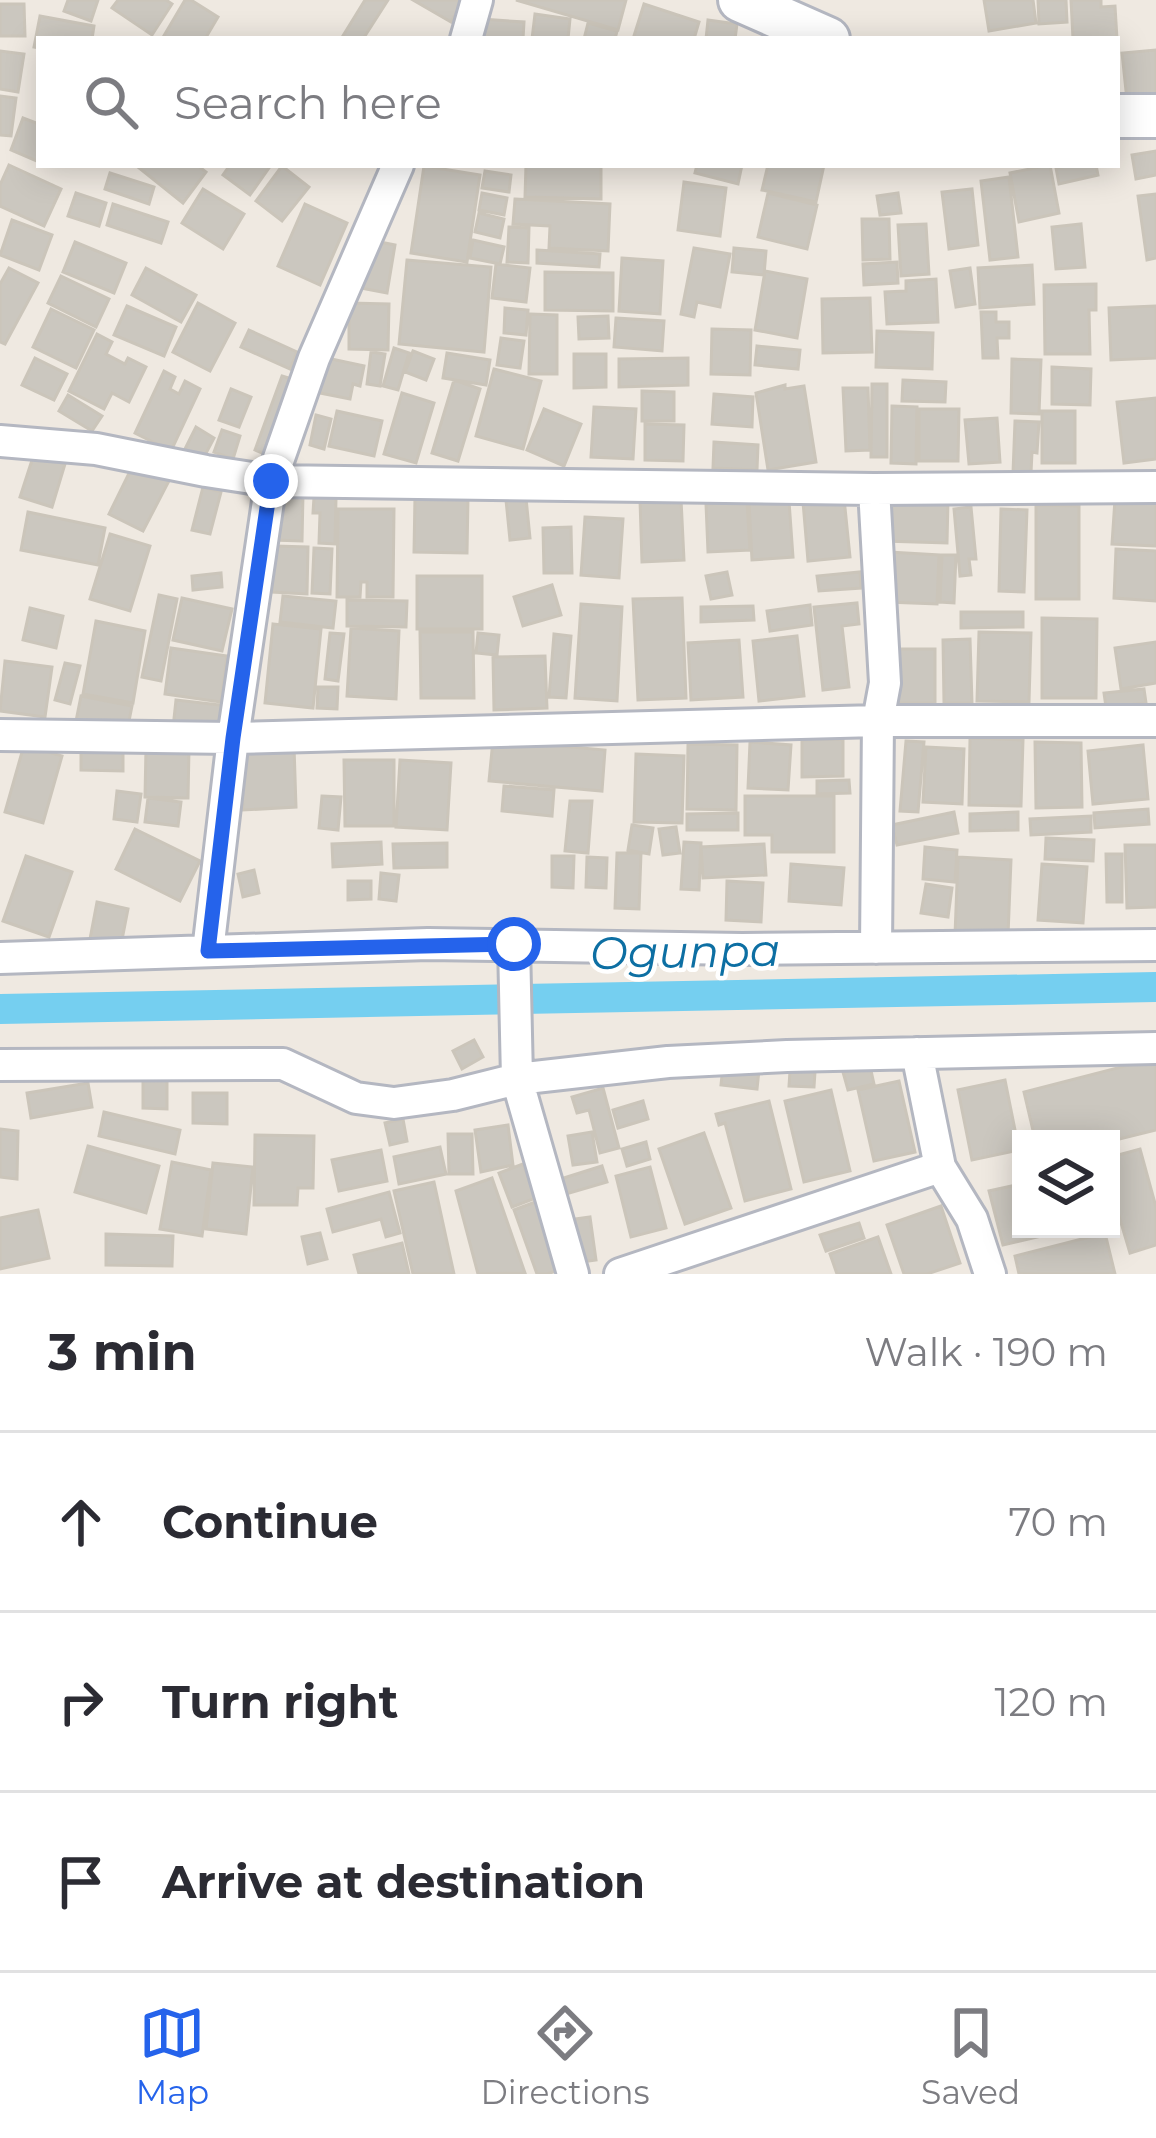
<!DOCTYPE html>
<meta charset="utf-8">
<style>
:root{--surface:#fff;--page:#f7f7f7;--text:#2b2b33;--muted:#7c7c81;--line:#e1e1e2;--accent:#2563eb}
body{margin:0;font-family:Montserrat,sans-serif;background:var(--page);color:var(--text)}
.controls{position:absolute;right:36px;bottom:36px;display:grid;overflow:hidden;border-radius:0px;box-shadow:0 6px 30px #0003}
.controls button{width:108px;height:108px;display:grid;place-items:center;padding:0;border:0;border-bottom:3px solid var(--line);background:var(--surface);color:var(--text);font:60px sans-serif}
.stop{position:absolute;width:36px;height:36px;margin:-27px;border:9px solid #2563eb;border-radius:50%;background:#fff}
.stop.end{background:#2563eb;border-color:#fff;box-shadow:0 3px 12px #0008}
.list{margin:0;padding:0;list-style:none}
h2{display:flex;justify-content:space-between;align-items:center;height:156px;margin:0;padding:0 48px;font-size:51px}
h2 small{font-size:39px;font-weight:400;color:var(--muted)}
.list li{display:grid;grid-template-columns:78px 1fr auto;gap:36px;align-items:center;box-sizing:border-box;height:180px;padding:0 48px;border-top:3px solid var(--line)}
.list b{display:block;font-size:45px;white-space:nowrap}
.list em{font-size:39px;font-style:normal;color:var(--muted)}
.icon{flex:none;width:66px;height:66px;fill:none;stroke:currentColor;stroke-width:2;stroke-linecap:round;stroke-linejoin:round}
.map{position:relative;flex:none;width:1156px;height:1274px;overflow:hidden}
.search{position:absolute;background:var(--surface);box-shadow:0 6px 30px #0003;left:36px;right:36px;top:36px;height:132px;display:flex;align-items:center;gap:30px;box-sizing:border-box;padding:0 42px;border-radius:0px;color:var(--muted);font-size:45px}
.sheet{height:696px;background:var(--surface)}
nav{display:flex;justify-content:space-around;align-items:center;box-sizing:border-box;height:168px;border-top:3px solid var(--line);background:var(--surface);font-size:33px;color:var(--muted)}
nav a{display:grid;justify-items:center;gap:6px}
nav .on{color:var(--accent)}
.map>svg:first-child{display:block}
</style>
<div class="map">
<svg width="1156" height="1274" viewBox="0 0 1156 1274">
<rect width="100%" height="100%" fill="#efe9e1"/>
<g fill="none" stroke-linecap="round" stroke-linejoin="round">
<path stroke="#75cff0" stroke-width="30" d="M0,1009L1156,987"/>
</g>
<path fill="#cbc7bf" stroke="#cbc5ba" stroke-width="3" d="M68,0H98L91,21L64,11Z
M118,0H166L172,4L152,35L112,8Z
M185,0H191L218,17L205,39H162Z
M365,0H388L363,39H341Z
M413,0H464L451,22Z
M516,0H626L618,30Z
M984,0H1033L1036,23L989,31Z
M1038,0H1066L1067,22L1039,24Z
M1071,0H1101V7L1115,6L1117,39H1073Z
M0,4H24L25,36H0Z
M644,4L699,22L694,39H633Z
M535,14L570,19L568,39H532Z
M40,16L94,26L92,39H39V48L34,47Z
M481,19L524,22L523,39H479Z
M708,20L737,24L735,39H706Z
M588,23L617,31L615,39H584Z
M1156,50V97L1127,100L1122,53Z
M0,51L24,54L18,92L0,89Z
M0,96L16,98L11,136L0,135Z
M23,118L39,124V162L11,150Z
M1156,151V175L1136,179L1132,155Z
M9,165L61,189L44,226L0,206V185Z
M139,165H197L206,172L183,203L138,167Z
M230,165H271L250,195L223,175Z
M526,165H601V199L525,197Z
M697,165H742L738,184L695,173Z
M768,165H824L816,202L762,190Z
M1050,165L1059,213L1019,222L1010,173Z
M1071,165H1096L1098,175L1059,184L1056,168Z
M282,166L309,187L282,221L256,201Z
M424,166L480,175L467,262L411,253Z
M485,171L511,175L509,192L482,188Z
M110,173L154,187L149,204L105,189Z
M1009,177L1018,257L990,260L981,181Z
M684,182L726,188L720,236L678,230Z
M203,189L244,214L223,249L182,223Z
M972,189L978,245L949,249L942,192Z
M76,193L106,203L99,226L68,216Z
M482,193L507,198L504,215L479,210Z
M768,193L817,205L807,249L758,237Z
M898,193L901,213L880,215L877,196Z
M1156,194V258L1147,260L1138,196Z
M515,199L610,204L608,251L549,248L550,226L513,224Z
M113,204L168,222L161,243L107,225Z
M305,204L347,223L320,285L278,266Z
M479,213L504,219L500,238L475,232Z
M862,219H889L890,259L863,260Z
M12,220L52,235L39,270L0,255Z
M926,224L929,274L901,276L898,225Z
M1081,224L1085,267L1056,269L1052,227Z
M509,227L529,228L528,263L507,262Z
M370,240L395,245L387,293L361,288Z
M473,240L504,247L500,264L470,258Z
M75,242L126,263L114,293L63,272Z
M694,248L730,254L720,307L697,302L694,317L681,314Z
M734,248L766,251L764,275L732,272Z
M537,250L600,254L599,267L537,263Z
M622,258L663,261L660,314L619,311Z
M407,260L491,267L484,352L399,344Z
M897,262L898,283L864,285L863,264Z
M496,264L530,268L526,302L492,298Z
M1032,265L1034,304L980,308L978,268Z
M9,268L38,283L5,344L0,342V284Z
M146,268L196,295L181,322L132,295Z
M970,268L975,304L956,307L950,271Z
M765,271L807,279L797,338L755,330Z
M545,272L613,273V311L545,310Z
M61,276L109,299L96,327L48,303Z
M936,279L938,322L887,324L885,292L906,291V281Z
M1096,284V310H1089L1090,354H1045L1044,285Z
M870,298L872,352L823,353L822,299Z
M198,303L235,323L210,371L173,352Z
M349,303L389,304L388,350L349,349Z
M127,306L176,327L164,356L114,335Z
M1156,306V358L1111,360L1109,308Z
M505,308L528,310L526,335L504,333Z
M51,309L94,330L76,368L33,347Z
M981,312H996V322H1009V338H997L998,358H983Z
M530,314L557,315V374H529Z
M608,316L609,338L579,339L578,317Z
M616,318L664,321L662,351L614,347Z
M712,329L751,330L750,375L711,374Z
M249,330L297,352L290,369L241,347Z
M877,331L933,333L932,369L876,367Z
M97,334L112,342L106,354L125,364L128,358L146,367L129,402L112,393L104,409L69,391Z
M501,338L524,341L520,368L497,365Z
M757,346L800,350L798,369L755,365Z
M394,348L409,353L398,390L383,386Z
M413,351L434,359L426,380L405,372Z
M371,352L385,354L380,386L367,384Z
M447,353L490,360L486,385L443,378Z
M574,354H606V387L574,388Z
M322,357L364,366L360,386L353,384L350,399L315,392Z
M35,358L67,374L54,400L22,385Z
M688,358V385L619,387V359Z
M1012,359L1041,360L1039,414L1011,413Z
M1052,367L1091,369L1090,405L1052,404Z
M494,369L541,381L523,449L476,436Z
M164,371L175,377L170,389L179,394L185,381L200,389L171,451L135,433Z
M282,376L295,380L267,455L255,450Z
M454,380L480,389L458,461L432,453Z
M903,380L946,382L945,402L902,401Z
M872,384H887V457H871Z
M785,385V389L804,386L816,462L768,470L756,393Z
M843,388H868L870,450L846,451Z
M231,389L251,397L239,427L219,420Z
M642,391L674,392V421H642Z
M402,393L434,403L416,463L384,454Z
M714,394L753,397L752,427L712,424Z
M68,395L102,416L92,431L59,411Z
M1156,398V459L1124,463L1117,402Z
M892,406L917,407L916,464L891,463Z
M594,407L636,409L633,459L591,457Z
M544,409L581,424L564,466L527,450Z
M919,409H959L958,461H919Z
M337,411L382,421L374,456L329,446Z
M1042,411H1075V463H1042Z
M316,415L331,419L324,449L310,445Z
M997,418L1000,462L969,464L965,420Z
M1015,421L1039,422L1037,453L1032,452L1031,473H1013Z
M645,424L684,425L683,461L645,460Z
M196,427L214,438L203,459L185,449Z
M222,430L240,436L233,459L214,452Z
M714,442L758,445L757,470L713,468Z
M34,454L65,464L52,507L20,497Z
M136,459L171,477L143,531L109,514Z
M203,487L221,492L210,534L192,530Z
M273,493L303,494L302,541L272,540Z
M415,496L468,497L467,553L414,552Z
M314,497L336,498L335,544L319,543L320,513H313Z
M526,498L530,538L510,540L506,500Z
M844,498L850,557L808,561L803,502Z
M681,499L684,560L642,562L640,500Z
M884,499L948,500L947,543L883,541Z
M1115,499L1156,502V546L1112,544Z
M789,501L793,557L752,560L749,503Z
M747,502L750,550L708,552L706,504Z
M1036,505L1079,506V599H1036Z
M971,507L976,559H969L971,575L960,576L954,509Z
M338,509H394L393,597H367V582H361L360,597H337Z
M1001,509L1027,510L1024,592L999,591Z
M28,512L105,528L98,565L21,550Z
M585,517L623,519L619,578L581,575Z
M571,527L572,573H544L543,528Z
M110,534L150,546L130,611L90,599Z
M274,546L308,547L307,594L272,592Z
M314,548L332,549L330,594L312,593Z
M1116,549L1156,551V601L1114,598Z
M889,552L939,555L937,604L887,602Z
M942,555H956L954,603L940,602Z
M727,572L732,595L711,599L706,576Z
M860,572L861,588L819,591L817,576Z
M221,573L222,587L193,590L192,576Z
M417,576H482V629H417Z
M552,585L561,615L523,626L514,597Z
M159,595L177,599L161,681L142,677Z
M283,596L336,601L333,628L280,622Z
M182,598L232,609L222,651L173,640Z
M682,598L686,698L638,700L633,599Z
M347,600L407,601L406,627L347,626Z
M857,603L859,624L842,626L849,687L823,690L814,607Z
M581,604L622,607L617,701L575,698Z
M810,605L812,625L770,631L767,611Z
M753,606L754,620L701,622V607Z
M30,608L63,616L56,648L23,640Z
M961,612H1023V627L961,628Z
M1042,618L1097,619L1096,698H1042Z
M96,621L145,631L133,703L83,694Z
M273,624L321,629L313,708L265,703Z
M351,628L399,631L396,699L347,696Z
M420,632H473L474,698H421Z
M979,632L1031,633L1029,702L977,701Z
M330,633L344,634L338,681L325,679Z
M478,633L499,635L497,655L476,653Z
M554,634L571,636L566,698L549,697Z
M797,636L804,696L759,701L753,641Z
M970,639L972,703H944L943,640Z
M739,640L743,697L691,700L688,643Z
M1156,642V683L1121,689L1115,648Z
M171,648L227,656L221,702L165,694Z
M890,649H935V703H890Z
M545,656L547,708L494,710L493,657Z
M5,661L52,667L45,717L0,711Z
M65,663L80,666L70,704L55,700Z
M318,687H338L337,709L317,708Z
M1144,689L1146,703L1106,707L1104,693Z
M81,696L132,706L127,731L76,721Z
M176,700L229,706L226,733L173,728Z
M970,738L1023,740L1021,806L969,805Z
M843,739V776L802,777V740Z
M493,740L605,750L602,791L489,781Z
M906,741L924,742L918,812L900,811Z
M750,742L791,745L788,790L748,788Z
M1035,742L1081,743L1082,807L1036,808Z
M688,744L737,745L736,810L687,809Z
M24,745L62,756L43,823L5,812Z
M1143,745L1148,799L1093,804L1088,751Z
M294,746L296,807L243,810L240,748Z
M926,747L964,749L962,804L923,802Z
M146,748L189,749L188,798L145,797Z
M81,750L123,751V771L81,770Z
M636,754L684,756L682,823L634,822Z
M344,760H394V826H345Z
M400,760L451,763L447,830L396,827Z
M849,780L850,793L817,794V781Z
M504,786L554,790L552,816L502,811Z
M117,791L141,794L137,822L114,819Z
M322,796L341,797L338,830L319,828Z
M745,796H834V852H772V835H745Z
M148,798L181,802L178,826L145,822Z
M570,801H592L588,853L565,851Z
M1148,809L1149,824L1095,828L1094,813Z
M954,812L958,833L897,845L892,825Z
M1018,812V830L970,831V814Z
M738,813V830H687V814Z
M1091,816V832L1031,835L1030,819Z
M632,825L653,828L649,854L628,850Z
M676,827L680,853L663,855L659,829Z
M135,829L200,861L180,901L116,869Z
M1046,838L1094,840L1093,861L1045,859Z
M381,842L382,864L333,867L332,844Z
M684,842L701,843L699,890L681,889Z
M447,843V867L394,868L393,844Z
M764,844L766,875L703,878L701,847Z
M1125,845H1156V907L1127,908Z
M925,847L957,850L955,882L923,879Z
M617,853H641L639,909L615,908Z
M1106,854H1122V902H1107Z
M26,856L72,872L49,937L3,921Z
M552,856H574L573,888L552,887Z
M587,857L607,858L606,888L586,887Z
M958,857L1011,860L1008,936L955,935Z
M791,864L844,868L841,905L789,901Z
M1042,864L1087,867L1083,923L1038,920Z
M254,870L259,893L243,897L238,874Z
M381,873L399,875L396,901L379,899Z
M348,881H371V899L348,900Z
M727,881L763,883L761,922L726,920Z
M926,884L952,888L948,917L921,913Z
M97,902L128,909L121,945L90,939Z
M474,1040L483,1057L462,1069L453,1051Z
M1156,1058V1130L1111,1141V1139H1035L1024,1092Z
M723,1066L759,1070L757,1089L721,1085Z
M870,1066L874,1084L848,1090L843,1072Z
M790,1071L815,1072L814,1087L789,1086Z
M143,1073H167V1109L143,1108Z
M1005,1080L1019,1150L972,1160L958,1090Z
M899,1081L915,1152L874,1161L858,1090Z
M88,1083L92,1107L31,1118L27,1093Z
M603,1088L619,1148L600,1153L589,1110L577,1113L572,1097Z
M831,1090L850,1171L804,1182L785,1101Z
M193,1093H227V1124L193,1123Z
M643,1101L648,1119L618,1128L613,1110Z
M769,1101L791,1189L745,1201L725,1123L719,1125L716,1114Z
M104,1112L180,1130L175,1154L99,1136Z
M403,1119L407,1141L390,1145L385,1123Z
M508,1125L513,1165L481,1172L475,1130Z
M0,1129L18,1131L17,1179L0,1177Z
M592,1132L597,1162L573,1165L568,1136Z
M704,1133L731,1208L685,1224L659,1149Z
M448,1134H472L473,1174H449Z
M255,1135L314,1136L313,1188H298L297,1205H254Z
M646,1142L650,1159L627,1166L622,1149Z
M88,1146L159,1166L146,1213L75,1192Z
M440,1147L446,1174L399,1184L394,1157Z
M1140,1149L1156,1207V1245L1130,1253L1111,1189V1157Z
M381,1150L387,1181L339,1191L332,1160Z
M172,1162L211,1170L202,1236L160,1229Z
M213,1163L253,1167L246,1234L206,1229Z
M523,1164L536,1198L512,1207L499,1173Z
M602,1166L607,1182L556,1197L551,1182Z
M650,1167L666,1228L631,1237L616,1176Z
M492,1178L525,1273L478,1274L456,1191Z
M434,1182L454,1274H413L394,1191Z
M1021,1184V1229H1071L1003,1245L989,1191Z
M389,1192L400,1233L386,1237L381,1219L333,1232L327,1209Z
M538,1201L562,1269L547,1274H537L514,1210Z
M941,1206L960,1263L927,1274H904L887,1225Z
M38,1210L49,1258L0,1269V1218Z
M590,1217L596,1260L581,1262L575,1219Z
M859,1223L864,1238L826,1251L820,1235Z
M320,1233L327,1259L308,1264L302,1237Z
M1105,1233L1115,1274H1019L1015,1256Z
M106,1234L173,1236L172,1266L106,1265Z
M878,1237L891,1274H837L830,1254Z
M402,1243L409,1274H359L354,1255Z"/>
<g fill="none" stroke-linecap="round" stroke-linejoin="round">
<g stroke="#b4b7c1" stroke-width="36">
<path id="street" d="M466,39L477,0
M0,441L96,449L206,471L271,481L874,489L1156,487
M874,489L885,683L878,721L876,948
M0,735L233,738L878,721H1156
M514,944L517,1079L573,1274
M208,951L233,738L271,481L314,358L398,165
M0,958L428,944L742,949L1156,945
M917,1053L940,1167
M0,1065L283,1064L356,1098L394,1103L453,1095L517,1079L668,1062L787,1056L1156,1048
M620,1274L940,1167L972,1219L990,1274"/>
</g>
<g stroke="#b4b7c1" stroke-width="48">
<path id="secondary" d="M740,0L828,39
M1117,116H1156"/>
</g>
<use href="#street" stroke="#fff" stroke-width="30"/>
<use href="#secondary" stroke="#fff" stroke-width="42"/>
</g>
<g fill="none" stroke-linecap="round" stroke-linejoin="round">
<path stroke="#2563eb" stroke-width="15" d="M271,481L233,738L208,951L514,944"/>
</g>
<g text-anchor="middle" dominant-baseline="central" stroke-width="9" stroke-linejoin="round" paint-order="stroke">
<g font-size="45" font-style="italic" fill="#0d6fa3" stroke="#fff">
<text transform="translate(685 951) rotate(-1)">Ogunpa</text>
</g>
</g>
</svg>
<div class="controls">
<button><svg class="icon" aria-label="layers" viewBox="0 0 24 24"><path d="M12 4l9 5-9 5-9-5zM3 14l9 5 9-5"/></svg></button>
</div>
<div class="stop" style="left:514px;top:944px"></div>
<div class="stop end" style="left:271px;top:481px"></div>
<div class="search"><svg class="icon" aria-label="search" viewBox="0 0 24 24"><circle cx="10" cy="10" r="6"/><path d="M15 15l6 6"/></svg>Search here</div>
</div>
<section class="sheet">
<h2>3 min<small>Walk · 190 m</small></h2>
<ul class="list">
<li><svg class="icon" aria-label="ahead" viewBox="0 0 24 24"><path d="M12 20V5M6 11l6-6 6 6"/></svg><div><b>Continue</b></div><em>70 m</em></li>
<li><svg class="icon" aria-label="right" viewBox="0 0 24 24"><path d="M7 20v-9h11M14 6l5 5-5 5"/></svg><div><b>Turn right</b></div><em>120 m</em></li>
<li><svg class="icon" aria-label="arrive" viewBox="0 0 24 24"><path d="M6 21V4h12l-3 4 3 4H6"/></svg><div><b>Arrive at destination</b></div></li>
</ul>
</section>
<nav>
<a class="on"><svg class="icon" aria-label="map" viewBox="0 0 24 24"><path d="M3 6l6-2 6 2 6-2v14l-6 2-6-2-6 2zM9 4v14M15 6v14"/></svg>Map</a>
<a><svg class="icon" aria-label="directions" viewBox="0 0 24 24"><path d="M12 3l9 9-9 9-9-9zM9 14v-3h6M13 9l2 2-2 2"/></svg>Directions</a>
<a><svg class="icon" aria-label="saved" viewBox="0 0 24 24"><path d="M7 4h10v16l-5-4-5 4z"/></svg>Saved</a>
</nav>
